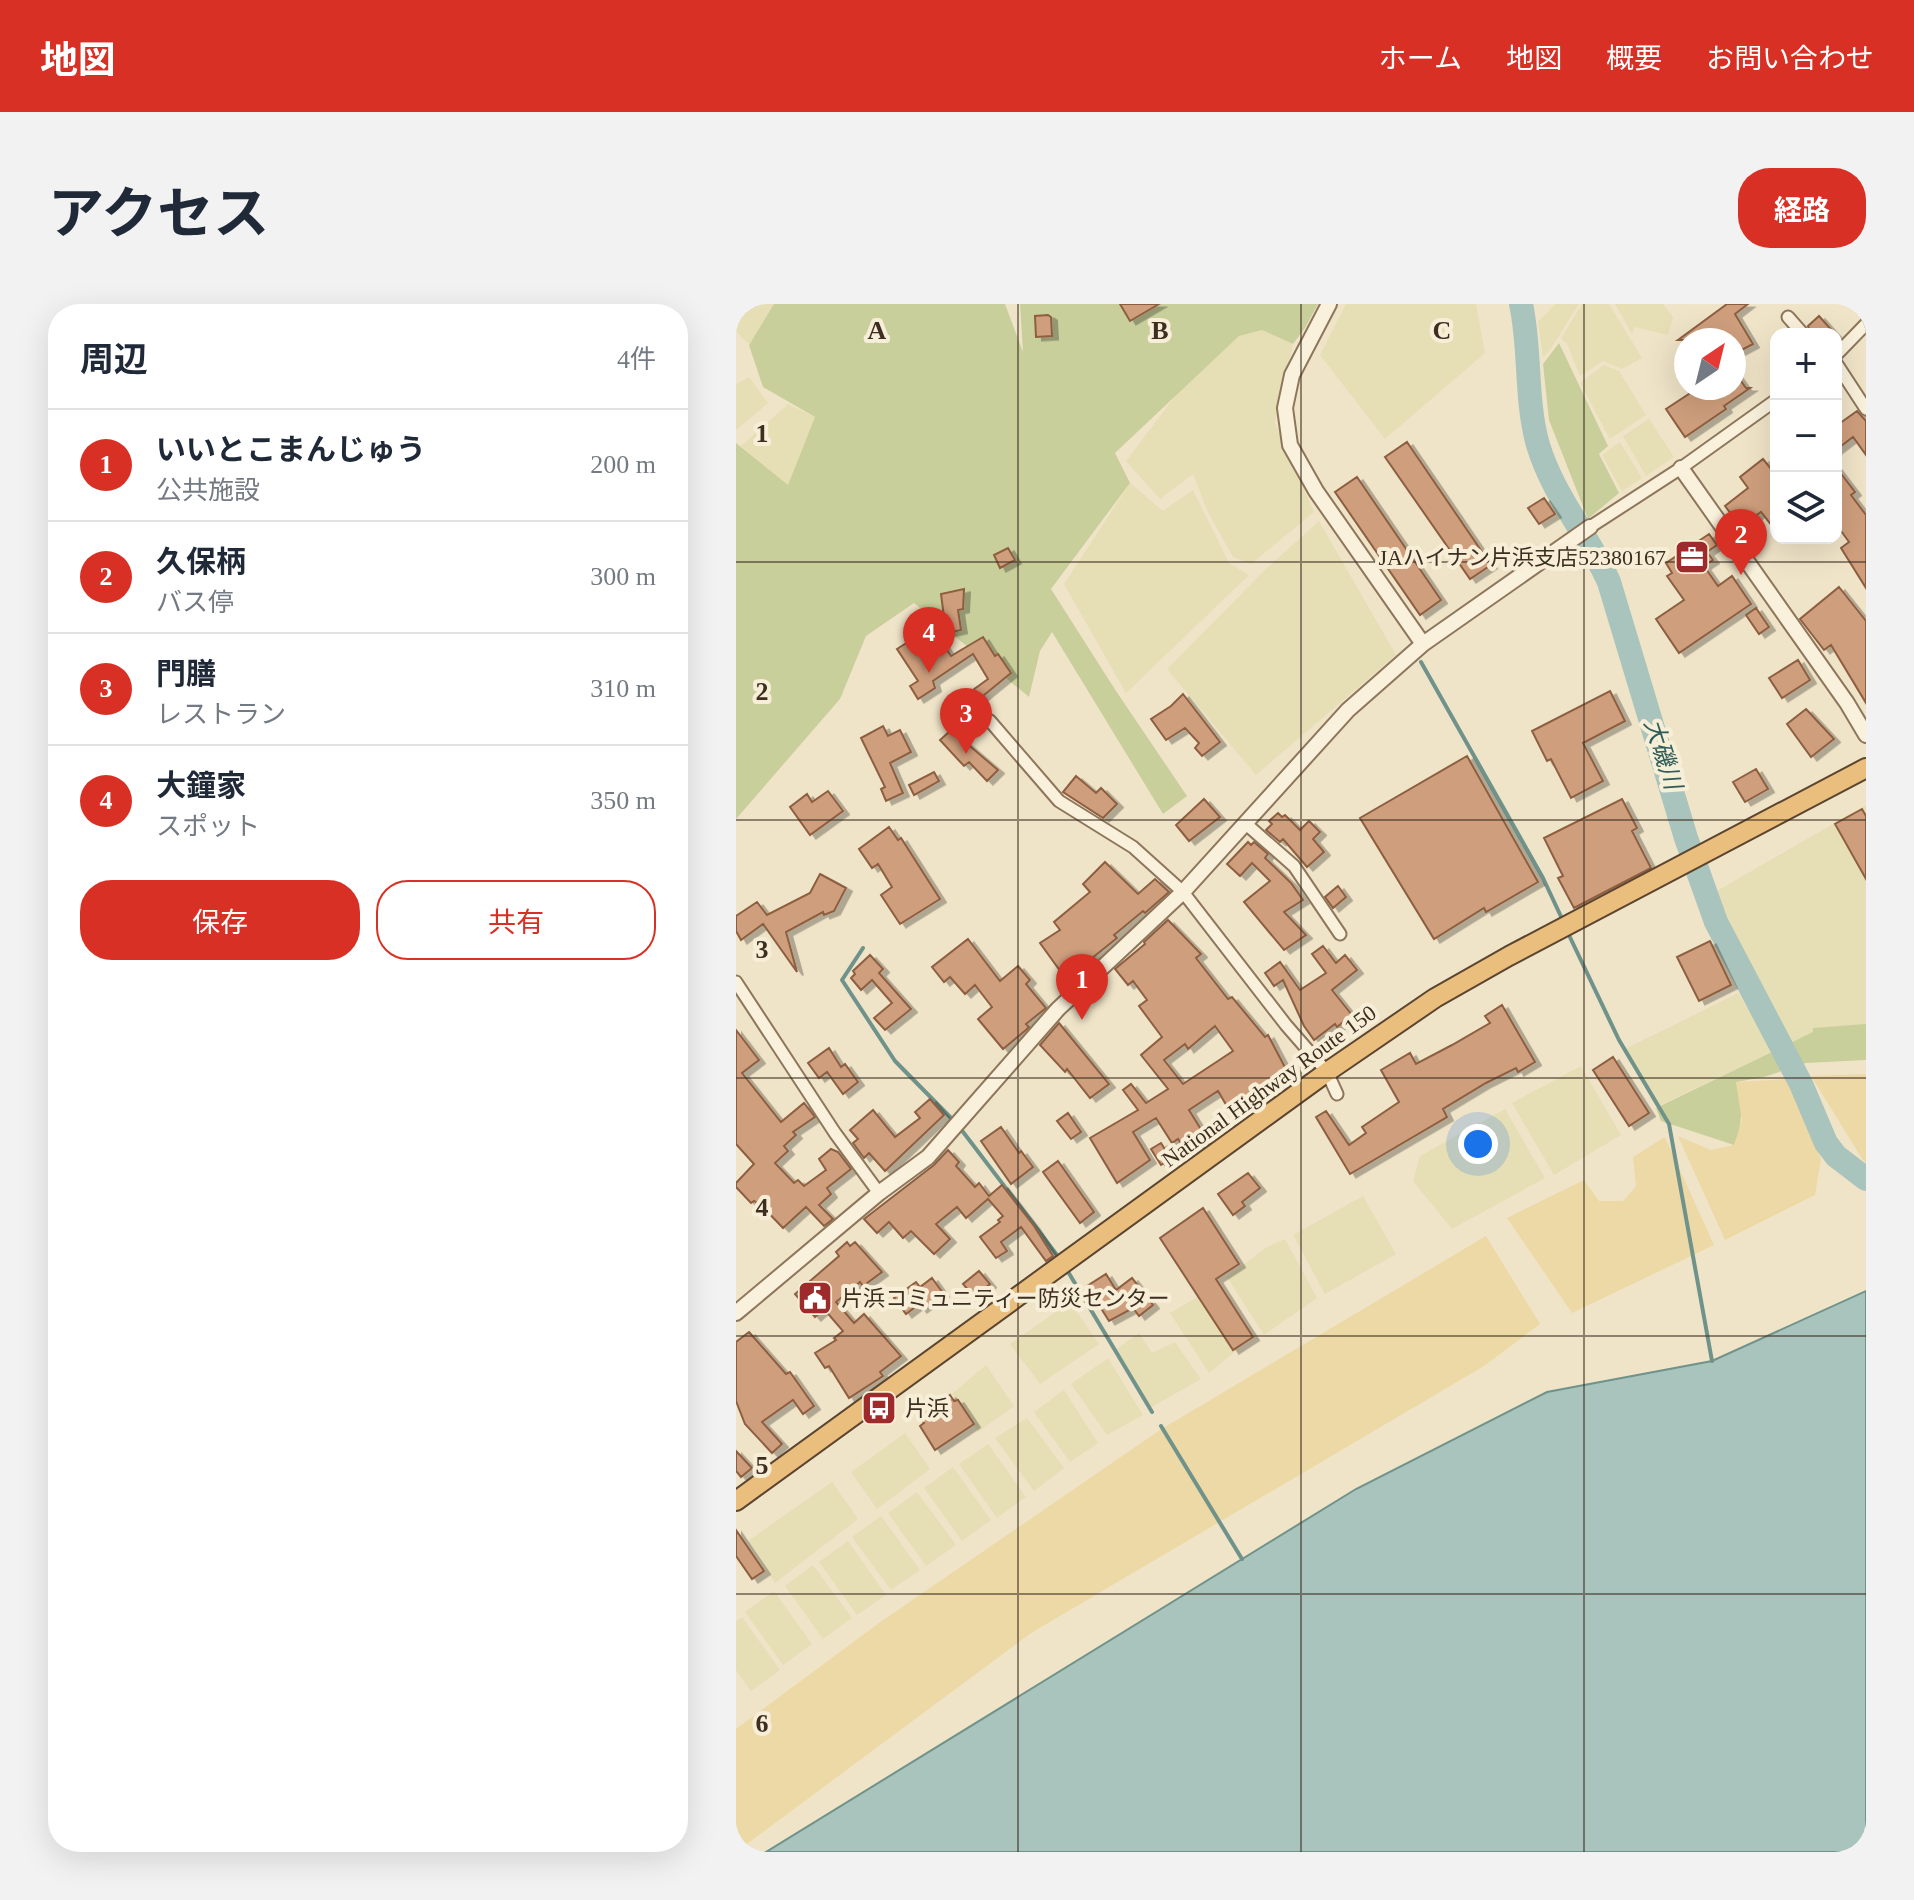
<!DOCTYPE html>
<html lang="ja">
<meta charset="utf-8">
<style>
:root{--surface:#fff;--page:#f2f2f3;--text:#1f2937;--muted:#747a83;--line:#e0e1e3;--accent:#d93025}
body{margin:0;font-family:"Times New Roman","Noto Sans JP",serif;background:var(--page);color:var(--text)}
.controls{position:absolute;right:24px;top:24px;display:grid;overflow:hidden;border-radius:16px;box-shadow:0 8px 32px #0002}
.controls button{width:72px;height:72px;display:grid;place-items:center;padding:0;border:0;border-bottom:2px solid var(--line);background:var(--surface);color:var(--text);font:40px sans-serif}
.compass{position:absolute;left:938px;top:24px;width:72px;height:72px;border-radius:50%;background:var(--surface);box-shadow:0 8px 32px #0002;rotate:35deg}
.you{position:absolute;left:742px;top:840px;width:28px;height:28px;margin:-20px;border:6px solid #fff;border-radius:50%;background:#1a73e8;box-shadow:0 0 0 12px #1a73e833}
.badge{display:grid;place-items:center;width:52px;height:52px;border-radius:50%;background:var(--accent);color:#fff;font-size:26px;font-weight:700}
.pin{position:absolute;translate:-50% -66px;filter:drop-shadow(0 2px 4px #0008)}
.pin::after{content:'';position:absolute;top:42px;width:28px;height:24px;background:inherit;clip-path:polygon(0 0,100% 0,50% 100%)}
.list{margin:0;padding:0;list-style:none}
h2{display:flex;justify-content:space-between;align-items:center;height:104px;margin:0;padding:0 32px;font-size:34px}
h2 small{font-size:26px;font-weight:400;color:var(--muted)}
.list li{display:grid;grid-template-columns:52px 1fr auto;gap:24px;align-items:center;box-sizing:border-box;height:112px;padding:0 32px;border-top:2px solid var(--line)}
.list b{display:block;font-size:30px;white-space:nowrap}
.list p{margin:0;font-size:26px;white-space:nowrap;color:var(--muted)}
.list em{font-size:26px;font-style:normal;color:var(--muted)}
.actions{display:flex;gap:16px;padding:24px 32px}
.actions a{flex:1;padding:18px 0;border:2px solid var(--accent);border-radius:32px;text-align:center;font-size:28px;color:var(--accent)}
.actions .main{background:var(--accent);color:#fff}
.icon{flex:none;width:44px;height:44px;fill:none;stroke:currentColor;stroke-width:2;stroke-linecap:round;stroke-linejoin:round}
.map{position:relative;flex:none;width:1130px;height:1548px;overflow:hidden;border-radius:32px}
header{display:flex;align-items:center;gap:48px;box-sizing:border-box;height:112px;padding:0 40px;background:var(--accent);color:#fff}
header strong{font-size:38px}
nav{display:flex;gap:44px;margin-inline-start:auto;font-size:28px}
.intro{display:flex;align-items:center;justify-content:space-between;box-sizing:border-box;height:192px;padding:0 48px}
h1{margin:0;font-size:56px}
.button{padding:20px 36px;border-radius:32px;background:var(--accent);color:#fff;font-size:28px;font-weight:700}
main{display:flex;gap:48px;padding:0 48px}
aside{flex:1;background:var(--surface);border-radius:32px;box-shadow:0 8px 32px #0002}
.map>svg:first-child{display:block}
</style>
<header>
<strong>地図</strong>
<nav><a>ホーム</a><a>地図</a><a>概要</a><a>お問い合わせ</a></nav>
</header>
<div class="intro"><h1>アクセス</h1><a class="button">経路</a></div>
<main>
<aside>
<h2>周辺<small>4件</small></h2>
<ul class="list">
<li><span class="badge">1</span><div><b>いいとこまんじゅう</b><p>公共施設</p></div><em>200 m</em></li>
<li><span class="badge">2</span><div><b>久保柄</b><p>バス停</p></div><em>300 m</em></li>
<li><span class="badge">3</span><div><b>門膳</b><p>レストラン</p></div><em>310 m</em></li>
<li><span class="badge">4</span><div><b>大鐘家</b><p>スポット</p></div><em>350 m</em></li>
</ul>
<div class="actions"><a class="main">保存</a><a>共有</a></div>
</aside>
<div class="map">
<svg width="1130" height="1548" viewBox="0 0 1130 1548">
<defs>
<filter id="shadow"><feDropShadow dx="6" dy="3.5" stdDeviation="0" flood-color="#0004"/></filter>
</defs>
<rect width="100%" height="100%" fill="#f0e4c8"/>
<path fill="#e6deb5" d="M0,0H39L13,40L0,28Z
M610,0H740L749,49L649,135L584,51Z
M819,0H843L814,46L807,53L802,18Z
M846,0H873L906,54L886,65L867,57L844,72L831,40L825,34Z
M879,0H927L937,13L932,31L898,23L896,30Z
M526,26L557,40L539,119L578,208L515,260L497,253L472,208L457,170L424,195L390,157L440,91L503,32Z
M868,61L883,67L910,111L874,135L844,79Z
M13,73L32,99L0,126V80Z
M52,100L79,113L52,182L5,142Z
M913,115L938,153L910,172L887,132Z
M884,138L906,174L886,187L866,151Z
M394,179L427,207L457,186L493,259L513,271L390,389L328,280Z
M583,217L660,351L520,471L431,365L530,265Z
M1130,501V722L1054,739L1014,659L974,591Z
M1002,689L1037,747L920,803L887,746Z
M845,762L885,831L818,871L776,799Z
M769,805L809,874L716,925L677,877L684,852Z
M627,892L660,950L589,990L557,931Z
M549,935L581,994L528,1031L491,973L531,943Z
M463,992L501,1046L473,1069L434,1009Z
M334,998L363,1040L304,1080L274,1040Z
M403,1029L416,1049L439,1038L465,1075L414,1104L378,1047Z
M372,1054L407,1111L371,1131L335,1080Z
M250,1061L278,1102L242,1128L216,1090Z
M328,1086L362,1139L334,1158L298,1108Z
M291,1114L328,1164L298,1187L259,1134Z
M169,1129L194,1165L141,1205L115,1168Z
M252,1140L290,1193L261,1214L223,1160Z
M217,1163L255,1216L226,1237L188,1184Z
M96,1178L122,1215L39,1279L12,1237Z
M181,1188L220,1241L190,1262L152,1209Z
M145,1212L184,1266L155,1286L116,1233Z
M112,1237L150,1291L121,1311L83,1258Z
M77,1261L116,1314L87,1335L49,1282Z
M38,1287L76,1340L47,1361L9,1308Z
M6,1313L44,1366L15,1387L0,1366V1317Z"/>
<path fill="#c9cf9b" d="M38,0H269L287,48L284,0H582L569,24L557,40L526,26L503,32L379,149L394,179L315,285L380,387L451,492L427,510L316,328L304,347L293,393L178,299L130,332L104,395L0,515V139L52,181L79,113L27,83L13,41Z
M823,39L872,142L863,150L883,189L852,215L813,116L807,60Z
M1130,720V756L1070,759L1028,773L1000,778C1006,802 1008,818 998,841L925,817L920,804L1077,728V724Z"/>
<path fill="#ecd9a5" d="M1130,770V861L1075,772Z
M1052,775L1085,855L1079,891L989,936L942,832L975,846L998,841L1006,817L1000,778Z
M929,833L978,941L836,1009L771,914L848,876L863,897H887L900,882L897,853Z
M750,932L804,1020L748,1062L295,1329L0,1548V1425L143,1319L424,1126Z"/>
<path fill="#a9c4bc" stroke="#6f938a" stroke-width="2" d="M1130,987V1548H30L620,1185L811,1088L976,1057Z"/>
<g fill="none" stroke-linecap="round" stroke-linejoin="round">
<path stroke="#6f938a" stroke-width="4" d="M685,358L807,574L828,619
M831,627L883,736L933,820L976,1057
M127,644L106,676L159,757L221,820L324,955
M331,966L416,1108
M425,1122L506,1255"/>
<path stroke="#a9c4bc" stroke-width="24" d="M785,0C795,46 789,95 802,141C817,191 852,231 873,278L950,534L980,618L1065,780L1090,839L1100,852L1130,875"/>
</g>
<path fill="#cf9f7d" stroke="#8d5f41" stroke-width="2" fill-rule="evenodd" filter="url(#shadow)" d="M384,0H423L394,17Z
M991,0H1012L999,10L1017,40L998,50V36H942Z
M312,11L315,13L316,32L300,33L299,12Z
M1083,12L1099,30H1075L1072,22Z
M998,67L1010,84H1014L988,102L990,105L949,133L930,105L962,84H998Z
M1121,107L1130,117V151L1117,133L1100,146V122Z
M671,138L755,261L734,275L649,153Z
M1027,155L1040,171V227L1025,208L1005,223L989,202L1012,184L1004,173Z
M1100,163L1119,188L1115,191L1130,211V284L1105,244L1113,238L1100,220Z
M621,173L705,296L684,311L599,188Z
M808,194L819,210L803,220L792,204Z
M973,230L981,241L971,248L977,256L968,262L982,282L996,272L1015,300L943,349L920,315L948,296L931,272L936,269L930,259Z
M272,244L279,256L264,264L258,251Z
M1103,283L1130,317V399L1095,341L1088,346L1064,315Z
M228,285L227,305L222,306L225,326L210,329L205,290Z
M1020,304L1033,323L1023,330L1010,311Z
M247,333L259,352L262,350L275,369L226,409L219,399L252,375L237,350L197,377L199,384L182,395L174,382L182,377L161,345L175,336L185,350L205,337L215,352Z
M1062,356L1074,376L1046,394L1033,374Z
M874,387L889,417L847,439L867,477L835,494L815,455L811,457L796,427Z
M447,390L484,438L466,452L459,444L463,439L449,424L430,436L415,415L435,402Z
M1070,405L1098,435L1075,453L1051,420Z
M147,422L152,432L164,426L175,448L154,459L167,489L150,497L145,485L149,483L125,434Z
M215,426L262,466L251,477L233,458L228,462L204,436Z
M731,452L802,578L750,608L748,604L698,635L624,514Z
M1020,465L1032,485L1009,498L997,478Z
M198,468L203,477L178,491L173,481Z
M340,472L360,489L365,484L381,500L367,514L327,488Z
M92,487L107,507L74,531L54,503L71,490L76,498Z
M468,495L484,513L453,537L440,521Z
M886,495L901,524L896,527L915,564L838,604L822,574L827,572L808,534Z
M1126,505L1130,512V575L1099,520Z
M542,509L546,513L549,511L564,526L573,517L584,528L577,535L588,548L571,563L547,535L544,538L530,526L536,520L533,517Z
M153,523L162,536L165,534L204,595L164,620L145,591L156,583L142,560L136,564L123,545Z
M512,538L515,541L518,538L532,550L529,554L555,579L567,596L548,608L570,631L548,646L508,598L534,577L516,559L504,572L491,560Z
M369,558L402,590L419,575L433,588L409,609L407,607L378,631L381,634L330,675L304,639L324,626L318,618L354,588L347,580Z
M84,570L110,584L98,607L88,611L87,608L50,628L61,668L27,620L5,636L0,627V612L21,598L31,611L74,589Z
M602,582L610,593L597,604L589,593Z
M432,616L465,650L460,654L492,695L496,693L529,733L532,731L553,771L510,798L508,794L492,804L482,787L453,806L471,835L451,848L442,835L436,839L420,814L397,828L414,856L381,879L354,834L402,806L387,786L395,780L410,799L432,785L405,751L426,733L403,702L411,696L397,677L392,681L379,665L409,640L408,638ZM479,722L497,747L447,780L428,756L449,740L452,745Z
M232,635L264,677L282,662L294,676L290,680L310,704L290,720L293,723L290,726L267,745L242,715L256,703L239,681L229,690L214,673L208,678L196,663Z
M974,637L995,681L963,697L941,653Z
M587,642L600,659L609,651L621,666L596,686L616,711L601,723L599,720L578,736L568,722L547,676L538,682L529,669L544,658L564,686L590,669L576,650Z
M134,651L147,665L143,669L175,705L149,726L138,714L156,699L136,676L125,686L115,674L119,670L117,667Z
M766,701L799,758L782,768L780,764L750,779L707,805L711,813L614,870L580,813L590,807L613,841L630,829L626,823L663,798L645,766L674,749L680,760L716,741L754,719L749,712Z
M323,719L373,780L354,794L331,765L329,768L304,741Z
M0,726L23,756L6,769L45,818L68,799L79,813L57,828L60,831L48,842L52,847L39,859L58,879L62,876L68,882L90,866L83,855L95,845L102,848L115,865L91,884L95,890L83,901L97,915L88,922L70,903L47,924L25,901L18,897L15,899L0,883V879L18,860L0,840Z
M93,744L105,763L109,760L122,778L107,790L91,768L83,774L72,759Z
M877,753L913,809L893,822L857,766Z
M194,795L208,811L149,867L133,849L128,854L117,839L122,835L114,826L137,806L159,833L184,814L179,808Z
M332,809L345,828L335,835L321,817Z
M265,823L283,849L285,847L297,863L275,880L245,837Z
M425,839L435,855L425,861L415,845Z
M212,846L223,858L220,862L239,883L243,879L253,892L266,881L298,922L317,952L310,957L285,923L265,938L271,947L260,954L244,933L264,918L262,916L267,912L252,895L230,914L221,903L200,920L214,935L198,950L175,927L167,934L153,918L141,929L128,915L198,861Z
M322,857L358,908L344,919L307,868Z
M512,869L524,884L506,898L509,902L497,911L482,890Z
M467,904L503,960L480,975L517,1033L497,1046L424,934Z
M111,938L114,942L119,938L146,968L127,982L124,978L100,998L118,1019L128,1010L165,1052L144,1068L147,1072L113,1094L93,1062L89,1064L79,1049L100,1036L98,1034L107,1027L88,1005L79,1013L59,990L103,952L100,948Z
M243,967L254,980L238,993L227,980Z
M370,970L380,986L396,974L417,1001L403,1012L397,1004L373,1017L351,982Z
M196,974L207,989L185,1005L182,1001L170,1010L158,994L180,978L184,983Z
M13,1028L50,1070L54,1068L78,1102L67,1110L57,1096L26,1118L46,1140L36,1149L9,1120L0,1097V1038Z
M214,1091L218,1097L222,1096L238,1120L199,1146L184,1122L188,1119L184,1113Z
M0,1147L16,1164L5,1173L0,1167Z
M0,1226L28,1267L16,1275L0,1252Z"/>
<g fill="none" stroke-linecap="round" stroke-linejoin="round">
<g stroke="#8d765c" stroke-width="15">
<path id="minor" d="M1052,13L1067,30
M1100,51L1130,20
M1100,59L1130,105
M854,223L945,164L1040,96
M242,410L254,417L323,497L397,543L447,588L550,721L591,768L601,790
M509,519L558,562L604,630
M0,678L99,829L143,889"/>
</g>
<g stroke="#8d765c" stroke-width="18">
<path id="tertiary" d="M593,0L556,71L549,104L554,141L580,187L687,340
M945,164L1111,399L1130,431
M0,1009L143,889L192,853L322,705L447,588L612,406L687,340L854,223"/>
</g>
<g stroke="#5b4430" stroke-width="22">
<path id="trunk" d="M0,1197L591,768L699,694L773,652L1130,464"/>
</g>
<use href="#minor" stroke="#faf1dc" stroke-width="11"/>
<use href="#tertiary" stroke="#faf1dc" stroke-width="14"/>
<use href="#trunk" stroke="#eabe7c" stroke-width="18"/>
</g>
<path fill="none" stroke="#3d2e20" stroke-width="2" stroke-opacity="0.55" d="M282,0V1548M565,0V1548M848,0V1548M0,258H1130M0,516H1130M0,774H1130M0,1032H1130M0,1290H1130"/>
<defs>
<g id="office-square" transform="scale(1.8)"><rect x="-9" y="-9" width="18" height="18" rx="4" fill="#9e2a2b" stroke="#f7eed8"/><path d="M-6-3h4V-5.5h4V-3h4V5H-6ZM-1-4.5V-3h2v-1.5ZM-6 0V1H6V0Z" fill="#fff"/></g>
<g id="civic-square" transform="scale(1.8)"><rect x="-9" y="-9" width="18" height="18" rx="4" fill="#9e2a2b" stroke="#f7eed8"/><path d="M-.6-6.5H3V-4.5H.6V-3L4-1V1h2V6H-6V1h2V-1L-.6-3ZM-1.2 2.5V6h2.4V2.5Z" fill="#fff"/></g>
<g id="bus-square" transform="scale(1.8)"><rect x="-9" y="-9" width="18" height="18" rx="4" fill="#9e2a2b" stroke="#f7eed8"/><path d="M-5-6H5V4H4V6H2V4H-2V6H-4V4H-5ZM-3.5-4V0h7V-4ZM-3.5 1.2v1.5H-2V1.2ZM2 1.2v1.5H3.5V1.2Z" fill="#fff"/></g>
</defs>
<g fill-rule="evenodd">
<use href="#office-square" x="956" y="253"/>
<use href="#civic-square" x="79" y="994"/>
<use href="#bus-square" x="143" y="1104"/>
</g>
<g text-anchor="middle" dominant-baseline="central" stroke-width="8" stroke-linejoin="round" paint-order="stroke">
<g font-size="22" fill="#3d2e20" stroke="#f7eed8" text-anchor="start">
<text x="930" y="253" text-anchor="end">JAハイナン片浜支店52380167</text>
<text x="105" y="994">片浜コミュニティー防災センター</text>
<text x="169" y="1104">片浜</text>
</g>
<g font-size="22" fill="#3d2e20" stroke="#f7eed8">
<text transform="translate(533 782) rotate(-36)">National Highway Route 150</text>
</g>
<g font-size="24" font-style="italic" fill="#2f5d5a" stroke="#f7eed8">
<text transform="translate(927 450) rotate(72)">大磯川</text>
</g>
</g>
<g font-size="26" text-anchor="middle" font-weight="bold" fill="#3d2e20" stroke="#f7eed8" stroke-width="8" stroke-linejoin="round" paint-order="stroke">
<text x="141" y="35">A</text>
<text x="424" y="35">B</text>
<text x="706" y="35">C</text>
<text x="26" y="138">1</text>
<text x="26" y="396">2</text>
<text x="26" y="654">3</text>
<text x="26" y="912">4</text>
<text x="26" y="1170">5</text>
<text x="26" y="1428">6</text>
</g>
</svg>
<div class="controls">
<button>+</button>
<button>−</button>
<button><svg class="icon" aria-label="layers" viewBox="0 0 24 24"><path d="M12 4l9 5-9 5-9-5zM3 14l9 5 9-5"/></svg></button>
</div>
<svg class="compass" viewBox="-18 -18 36 36"><path d="M0-13l5 13h-10z" fill="#e53935"/><path d="M0 13l5-13h-10z" fill="#747a83"/></svg>
<div class="you"></div>
<div class="pin badge" style="left:346px;top:716px">1</div>
<div class="pin badge" style="left:1005px;top:271px">2</div>
<div class="pin badge" style="left:230px;top:450px">3</div>
<div class="pin badge" style="left:193px;top:369px">4</div>
</div>
</main>
